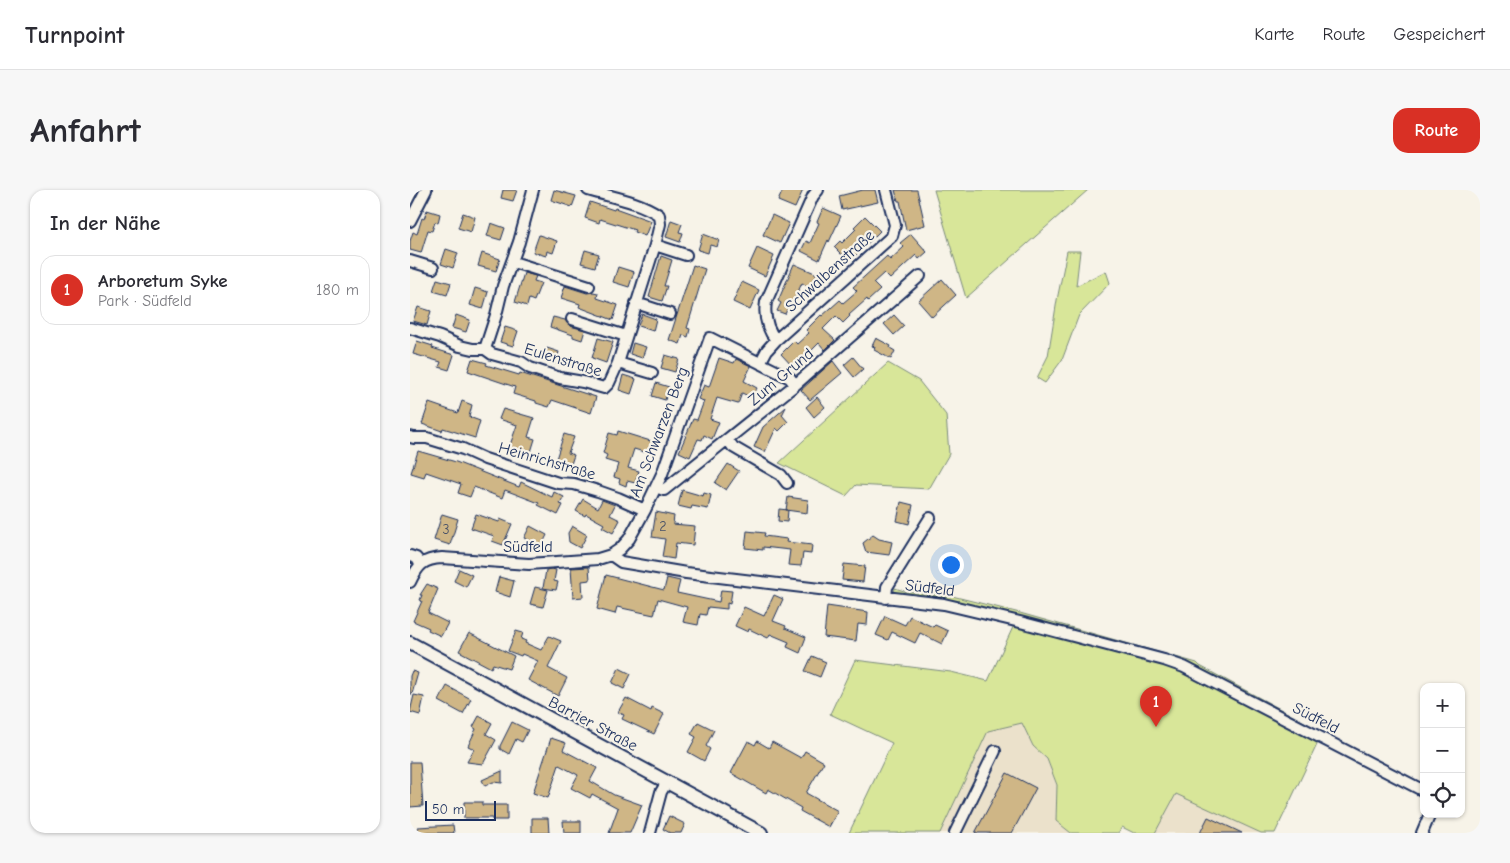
<!DOCTYPE html>
<html lang="de">
<meta charset="utf-8">
<style>
:root{--surface:#fff;--page:#f7f7f7;--text:#2b2b33;--muted:#7c7c81;--line:#e1e1e2;--accent:#d93025}
body{margin:0;font-family:"Comic Neue",sans-serif;background:var(--page);color:var(--text)}
.controls{position:absolute;right:15px;bottom:15px;display:grid;overflow:hidden;border-radius:10px;box-shadow:0 1px 4px #0004}
.controls button{width:45px;height:45px;display:grid;place-items:center;padding:0;border:0;border-bottom:1px solid var(--line);background:var(--surface);color:var(--text);font:25px sans-serif}
.scale{position:absolute;left:15px;bottom:12px;width:71px;box-sizing:border-box;padding-left:5px;border:2px solid #1b2f5e;border-top:0;font-size:14px;line-height:18px;white-space:nowrap;color:#1b2f5e;-webkit-text-stroke:4px #f7f3e8;paint-order:stroke}
.you{position:absolute;left:540px;top:374px;width:18px;height:18px;margin:-12px;border:4px solid #fff;border-radius:50%;background:#1a73e8;box-shadow:0 0 0 8px #1a73e833}
.badge{display:grid;place-items:center;width:32px;height:32px;border-radius:50%;background:var(--accent);color:#fff;font-size:16px;font-weight:700}
.pin{position:absolute;translate:-50% -41px;filter:drop-shadow(0 1px 2px #0008)}
.pin::after{content:'';position:absolute;top:26px;width:18px;height:15px;background:inherit;clip-path:polygon(0 0,100% 0,50% 100%)}
.list{margin:0;padding:0;list-style:none}
h2{display:flex;justify-content:space-between;align-items:center;height:65px;margin:0;padding:0 20px;font-size:21px}
h2 small{font-size:16px;font-weight:400;color:var(--muted)}
.list li{display:grid;grid-template-columns:32px 1fr auto;gap:15px;align-items:center;box-sizing:border-box;height:70px;margin:0 10px 10px;padding:0 10px;border:1px solid var(--line);border-radius:15px}
.list b{display:block;font-size:19px;white-space:nowrap}
.list p{margin:0;font-size:16px;white-space:nowrap;color:var(--muted)}
.list em{font-size:16px;font-style:normal;color:var(--muted)}
.icon{flex:none;width:28px;height:28px;fill:none;stroke:currentColor;stroke-width:2;stroke-linecap:round;stroke-linejoin:round}
.map{position:relative;flex:none;width:1070px;height:643px;overflow:hidden;border-radius:15px}
header{display:flex;align-items:center;gap:30px;box-sizing:border-box;height:70px;padding:0 25px;background:var(--surface);border-bottom:1px solid var(--line)}
header strong{font-size:24px}
nav{display:flex;gap:28px;margin-inline-start:auto;font-size:18px}
.intro{display:flex;align-items:center;justify-content:space-between;box-sizing:border-box;height:120px;padding:0 30px}
h1{margin:0;font-size:35px}
.button{padding:12px 22px;border-radius:15px;background:var(--accent);color:#fff;font-size:18px;font-weight:700}
main{display:flex;gap:30px;padding:0 30px}
aside{flex:1;background:var(--surface);border-radius:15px;box-shadow:0 1px 4px #0004}
.map>svg:first-child{display:block}
</style>
<header>
<strong>Turnpoint</strong>
<nav><a>Karte</a><a>Route</a><a>Gespeichert</a></nav>
</header>
<div class="intro"><h1>Anfahrt</h1><a class="button">Route</a></div>
<main>
<aside>
<h2>In der Nähe<small></small></h2>
<ul class="list">
<li><span class="badge">1</span><div><b>Arboretum Syke</b><p>Park · Südfeld</p></div><em>180 m</em></li>
</ul>
</aside>
<div class="map">
<svg width="1070" height="643" viewBox="0 0 1070 643">
<rect width="100%" height="100%" fill="#f7f3e8"/>
<filter id="ink" filterUnits="userSpaceOnUse"><feTurbulence type="fractalNoise" baseFrequency=".02" numOctaves="2"/><feDisplacementMap in="SourceGraphic" scale="10" xChannelSelector="R" yChannelSelector="G"/><feConvolveMatrix kernelMatrix="1 2 1 2 8 2 1 2 1" color-interpolation-filters="sRGB"/></filter>
<g filter="url(#ink)">
<path fill="#ebe1cb" d="M612,533L623,556L637,569L647,596L646,631L661,643H530L578,541Z
M766,604L851,643H745Z"/>
<path fill="#d8e699" stroke="#7a8a7c" d="M524,0H678L556,108Z
M657,61H670L666,96L696,81L700,93L669,125L652,170L635,193L627,188L638,166L647,110Z
M478,173L509,191L536,225L539,264L519,299L446,295L436,306L369,273Z
M485,398L494,401L542,406L610,423L787,473L790,476L913,542L865,643H851L766,604L745,643H724L712,637L708,643H661L646,631L647,595L637,569L623,556L612,533L578,541L530,643H439L482,553L420,524L445,470L541,482L578,491L604,435L552,422L482,414Z"/>
<path fill="#cfb686" stroke="#1b2f5e" d="M93,0H107L103,11L91,8Z
M144,0L166,6L162,17L141,10Z
M373,0H393L385,18L368,11Z
M453,0H465L468,12L432,20L429,6Z
M485,0H507L515,35L496,40L490,11H488Z
M180,12L204,20L205,18L241,31L235,46L224,42L225,40L190,29L189,33L175,28Z
M413,18L431,26L419,52L418,50L409,70L391,61L396,51L400,53L409,33L407,32Z
M17,20L30,24L28,33L25,32L22,41L18,40L11,63L0,60V51L3,42L7,44L12,28L14,29Z
M53,23L65,27L61,42L48,38Z
M362,25L379,33L370,53L353,45Z
M455,26L470,41L442,69L435,62L432,65L424,57L430,51L432,53L446,39L444,37Z
M261,30L272,34L269,42L273,43L270,52L256,47Z
M81,33L95,38L91,50L77,46Z
M293,44L309,50L307,57L300,55L298,63L288,60Z
M501,44L517,62L509,69L506,65L480,89L474,83L463,93L470,100L458,111L457,109L439,125L440,126L433,133L426,126L413,139L425,150L415,160L409,153L384,178L371,164L384,151L387,154L399,143L396,140L411,125L412,126L430,110L433,113L447,101L443,97L477,66L480,70L494,57L490,53Z
M129,45L147,51L143,63L137,61L136,66L123,62Z
M347,58L364,66L355,86L338,78Z
M36,59L48,63L43,78L31,74Z
M175,60L189,64L185,77L171,73Z
M72,63L90,69L86,81L68,76Z
M251,66L262,70L254,96H257L252,111L239,107Z
M384,74L407,84L401,98L392,93L381,117L379,116L375,124L367,121L371,113L368,111Z
M283,75L295,79L277,138L280,139L278,147L273,145L270,154L259,150Z
M208,77L224,82L219,97L203,92Z
M114,83L126,86L124,91L131,93L124,111L119,109L117,116L105,112Z
M27,89L41,93L37,105L23,101Z
M532,89L546,105L522,127L508,111Z
M332,92L349,100L340,120L323,112Z
M155,96L177,103L183,102L188,103L187,108L208,115L203,130L169,117L170,114L151,108Z
M65,98L78,102L73,119L60,115Z
M8,117L21,121L17,135L3,131Z
M232,124L246,129L243,141L228,136Z
M46,125L60,130L56,142L42,138Z
M484,125L494,136L484,145L474,134Z
M143,127L155,130L160,136L175,140L172,150L163,147V145L140,137Z
M95,137L108,141L103,156L90,152Z
M188,148L203,152L196,173L182,168Z
M466,148L481,156L480,158L485,161L481,169L464,160L465,157L462,156Z
M7,151L23,156L22,158L44,165L39,180L29,177L31,172L3,164Z
M223,153L236,157L232,168L220,164Z
M137,158L149,162L145,174L133,169Z
M255,165L269,169L265,182L251,178Z
M443,167L453,179L444,187L434,175Z
M309,168L324,173L326,169L341,176L334,191L347,198L342,208L332,203L328,214L307,208L300,229L309,232L302,249L294,245L292,250L288,249L280,267L269,262L283,229L287,230L294,211L288,209L294,195L299,197Z
M62,169L77,173L76,175L109,185L110,183L186,207L181,223L142,210L139,217L126,213V211L103,204L105,197L58,181Z
M423,171L432,183L400,210L391,200Z
M213,185L226,189L221,204L209,200Z
M246,193L259,197L255,210L242,206Z
M407,207L415,217L404,227L396,217Z
M52,211L62,215L59,227L70,231L65,248L33,238L32,241L12,234L19,213L48,223Z
M376,217L372,225L378,232L369,241L366,238L355,262L344,257L353,237Z
M93,219L124,228L118,247L125,249L120,265L99,258L107,235L89,229Z
M208,241L247,253L244,265L224,259L218,278L229,281L225,293L217,291L216,296L209,293L210,289L204,287L208,274L195,270L197,265L193,263L199,243L207,245Z
M154,244L164,247L158,263L164,265L160,277L145,272Z
M8,261L46,272L109,297L111,292L142,307L144,302L154,307L150,314L153,315L148,325L128,315L129,313L95,300L92,308L64,297L60,307L48,303L51,294L16,282L14,287L1,283Z
M318,274L329,281L316,300L305,293Z
M272,300L293,306L294,303L301,305L298,319L282,316L281,319L268,316Z
M378,307L398,310L397,323L376,320Z
M173,309L188,318L192,310L205,315L200,325L210,330L203,343L192,337L194,334L176,324L175,326L166,321Z
M491,312L503,315L499,334L487,331Z
M369,319L378,320L377,332L368,331Z
M246,322L264,326L263,334L285,336L283,355L266,353L264,369L252,367L255,349L242,347Z
M32,324L48,329L40,355L24,350Z
M66,324L89,332L90,329L102,334L93,355L82,351L84,346L61,338Z
M120,336L137,345L129,361L119,356L121,352L114,348Z
M162,336L177,345L170,358L159,352L158,343Z
M337,341L355,343L354,346L377,349L376,352L402,355L401,364L393,363L391,376L378,375L380,360L353,357V360L335,358Z
M463,345L469,349L482,352L479,365L456,362L453,353Z
M434,374L455,376L453,392L432,390Z
M179,377L180,390L172,391L173,407L163,408L161,378Z
M49,379L62,385L56,397L44,391Z
M141,379L146,380L144,391L148,392L146,400L133,398L136,380Z
M196,385L254,400L257,388L270,391L267,403L309,412L311,400L322,401L320,414L317,413V419L298,417L296,425L290,424L288,435L273,432L277,417L248,409L244,425L207,417L205,424L187,419Z
M89,387L104,391L100,407L85,402Z
M17,394L28,399L18,423L38,433L31,446L18,440L19,438L3,431L12,411L10,410L12,405H10Z
M125,397L138,400L133,417L120,414Z
M364,405L373,409L363,431L376,436L375,438L396,447L390,463L377,457L379,452L360,444L358,448L339,439L338,442L325,436L334,417L354,426Z
M417,416L458,422L457,435L448,434L446,451L414,447Z
M475,426L495,435L500,426L523,437L525,435L538,441L532,454L510,443L505,453L482,442L478,450L466,445Z
M106,441L113,443L111,449L116,451L115,453L131,460L139,446L151,451L138,478L157,488L148,506L118,490L128,471L112,464L111,466L98,461Z
M59,443L104,466L99,479L83,474L81,478L49,461Z
M402,466L416,472L410,487L395,481Z
M209,478L221,484L214,499L202,493Z
M2,481L8,483L2,504H0V486Z
M37,496L61,509L53,524L29,511Z
M4,505L14,507L10,525L0,522Z
M216,508L241,521L242,518L254,524L244,544L212,529L214,525L208,522Z
M69,526L82,533L76,544L86,550L73,574L57,572L64,559L58,556L66,539L63,537Z
M102,532L118,540L112,552L106,549L99,564L90,559V556Z
M288,532L304,540L296,556L300,559L294,571L278,562L286,547L281,544Z
M141,548L156,553L153,560L187,578L180,591L204,605L232,615L220,643H199L208,618L182,604L180,608L161,598L168,585L149,575L138,608L123,603Z
M338,551L345,555L347,551L359,558L362,552L391,568L395,561L414,572L396,603L428,621L419,637L390,621L391,618L358,599L356,603L321,583Z
M0,572H10L13,616L0,617Z
M92,581V593L83,592L75,596L72,590Z
M597,583L626,598L602,643H565Z
M54,612H72V615H97V630H82V628H54Z
M259,626L275,634L271,643H260L253,639Z
M798,627L832,643H790Z
M122,628H138L139,643H122Z
M153,631H171V643H154Z
M43,635L44,643H8V637Z"/>
<g fill="none" stroke-linecap="round" stroke-linejoin="round">
<g stroke="#1b2f5e" stroke-width="14">
<path id="minor" d="M0,31L16,0
M245,55L276,65
M0,71L23,78
M103,72L179,96
M226,113L260,124
M162,129L216,146
M0,138L30,147L50,156L63,159H75
M366,150C357,139 354,125 356,112L403,6L408,0
M75,159L82,164L111,172L120,178L150,188L173,192L194,198L199,193L208,173L245,55L250,34L249,25C229,11 201,7 178,0
M75,159L86,125L93,96L109,52L123,0
M208,173L242,183
M350,173L357,160L366,150L482,46L485,35L476,0
M0,247L4,248H17L53,259L75,269L148,293L164,294L188,301L208,308L235,320
M318,250L323,257L371,285L377,293
M246,297L254,300L385,195L510,86
M201,365L211,372L276,383L534,414L610,432L754,470L774,477L1014,601
M0,366L6,368L11,374
M0,392C8,375 13,369 32,368L119,374L188,369L201,365L210,359L219,349L235,320L252,284L300,148L380,188L385,195
M476,408L477,397L520,328
M240,643L251,602L257,592
M545,643L585,561
M1012,643L1020,624"/>
</g>
<g stroke="#1b2f5e" stroke-width="16">
<path id="major" d="M0,453L351,643"/>
</g>
<use href="#minor" stroke="#f7f3e8" stroke-width="10"/>
<use href="#major" stroke="#f7f3e8" stroke-width="12"/>
</g>
</g>
<g text-anchor="middle" dominant-baseline="central" stroke-width="4.5" stroke-linejoin="round" paint-order="stroke">
<g font-size="14" fill="#485168">
<text x="253" y="336">2</text>
<text x="36" y="339">3</text>
</g>
<g font-size="16" fill="#1b2f5e" stroke="#f7f3e8">
<text transform="translate(420 81) rotate(-42)">Schwalbenstraße</text>
<text transform="translate(153 170) rotate(17)">Eulenstraße</text>
<text transform="translate(371 187) rotate(-40)">Zum Grund</text>
<text transform="translate(249 242) rotate(-69)">Am Schwarzen Berg</text>
<text transform="translate(137 271) rotate(16)">Heinrichstraße</text>
<text x="118" y="357">Südfeld</text>
<text transform="translate(520 398) rotate(7)">Südfeld</text>
<text transform="translate(906 528) rotate(27)">Südfeld</text>
<text transform="translate(183 534) rotate(28)">Barrier Straße</text>
</g>
</g>
</svg>
<div class="controls">
<button>+</button>
<button>−</button>
<button><svg class="icon" aria-label="locate" viewBox="0 0 24 24"><circle cx="12" cy="12" r="6"/><path d="M12 2v4M12 18v4M2 12h4M18 12h4"/></svg></button>
</div>
<div class="scale">50 m</div>
<div class="you"></div>
<div class="pin badge" style="left:746px;top:537px">1</div>
</div>
</main>
